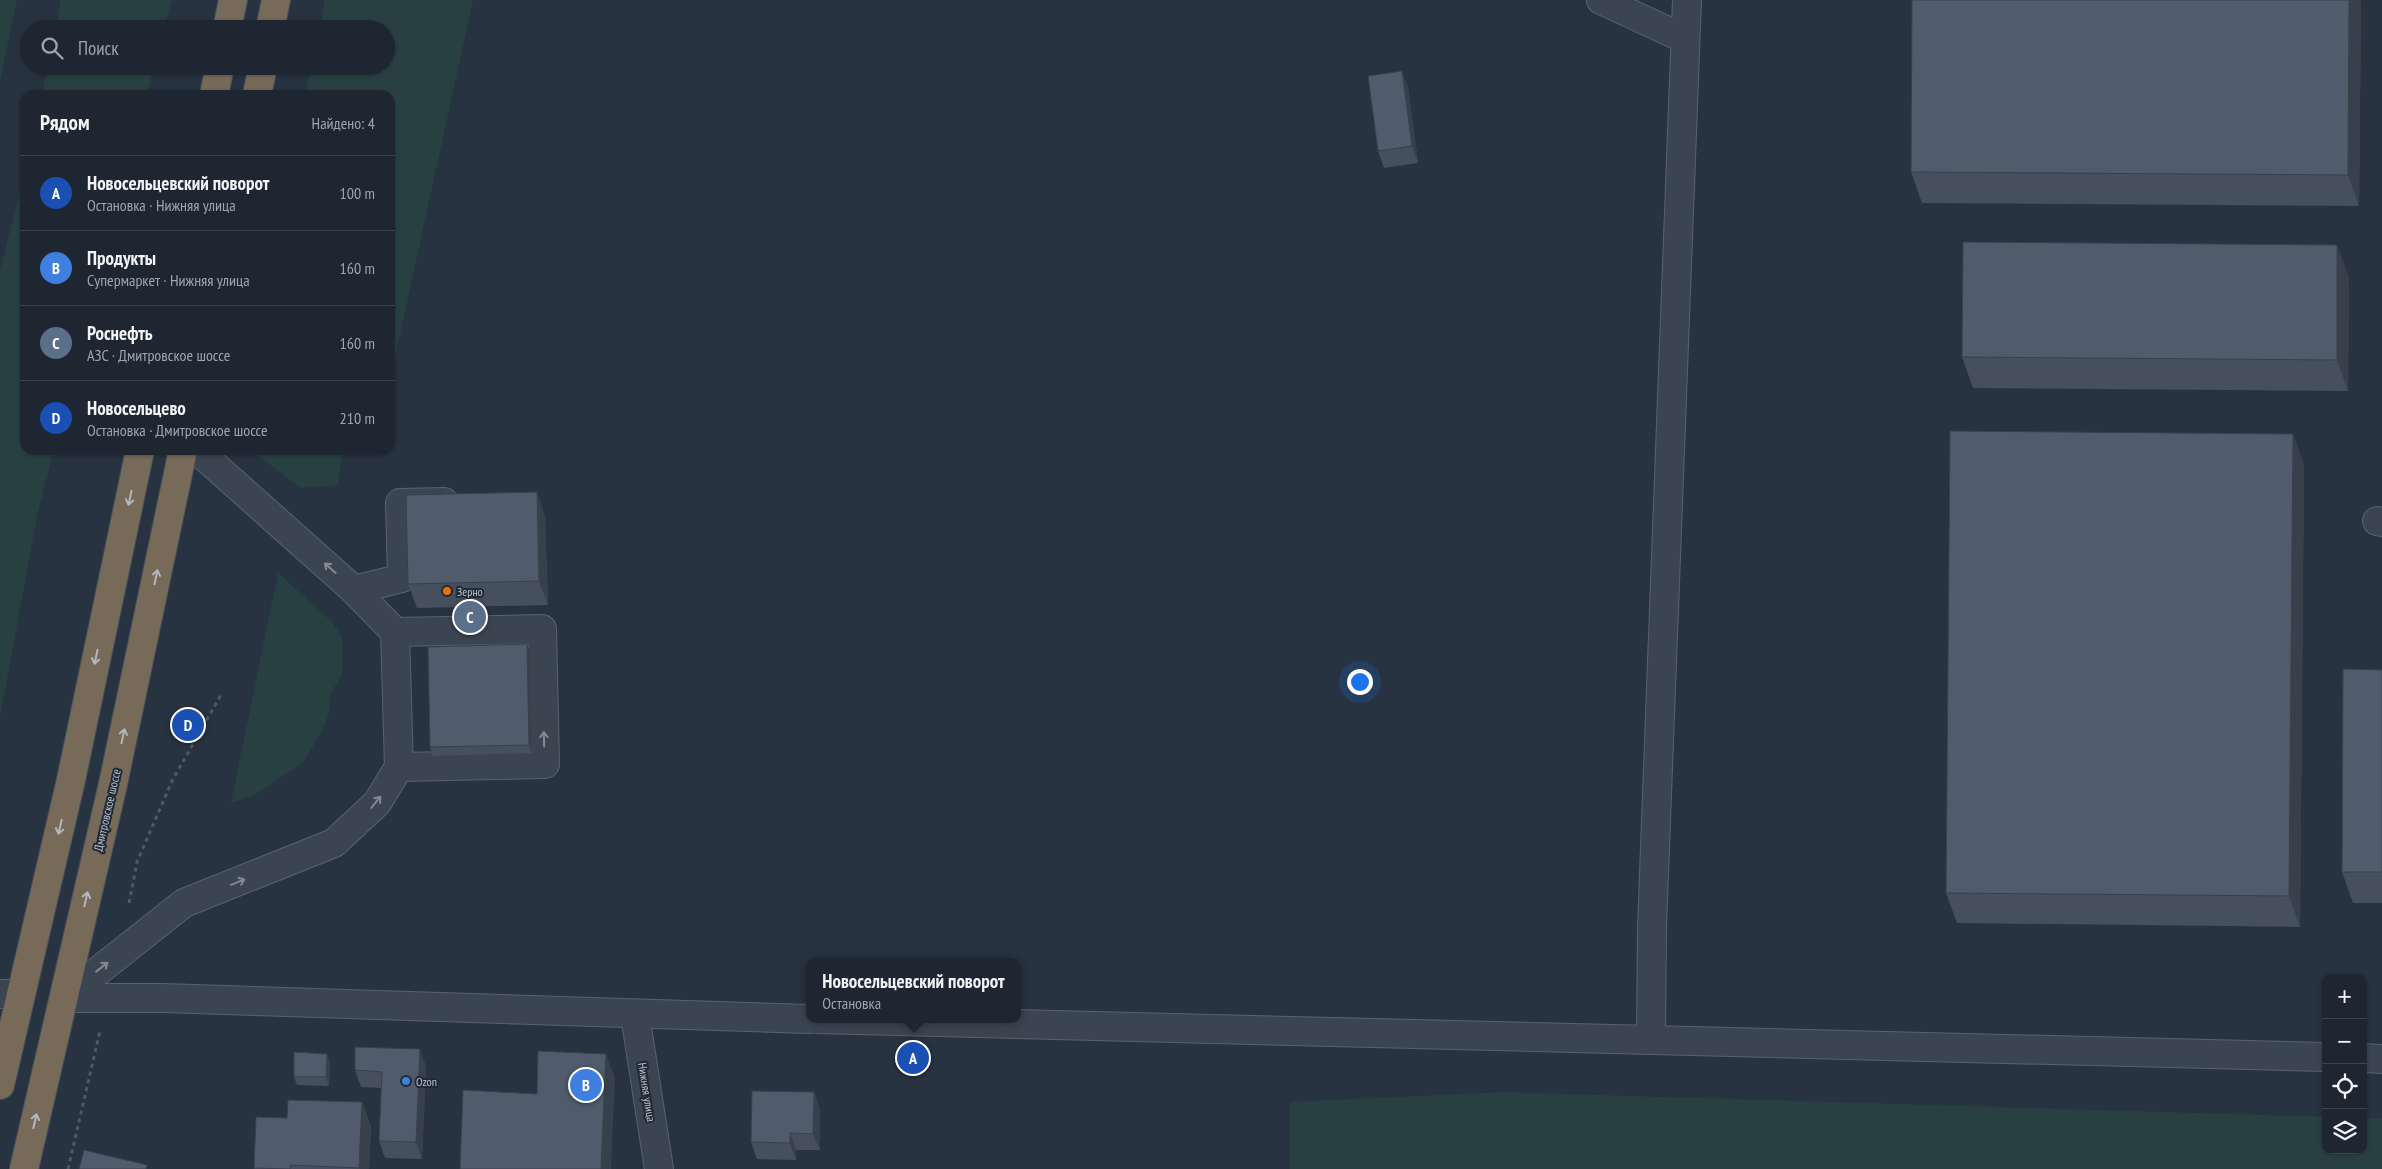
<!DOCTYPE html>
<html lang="ru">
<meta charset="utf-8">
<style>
:root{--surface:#1d2631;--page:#2a323d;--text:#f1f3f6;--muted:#a0a5ab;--line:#3b434d;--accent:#92bbf6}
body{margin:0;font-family:"PT Sans Narrow",sans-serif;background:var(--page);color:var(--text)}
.controls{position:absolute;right:15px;bottom:15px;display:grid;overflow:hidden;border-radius:10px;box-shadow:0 1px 4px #0004}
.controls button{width:45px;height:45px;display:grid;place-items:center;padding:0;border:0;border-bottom:1px solid var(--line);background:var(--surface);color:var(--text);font:25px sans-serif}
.you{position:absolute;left:1359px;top:681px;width:18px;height:18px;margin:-12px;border:4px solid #fff;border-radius:50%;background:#1a73e8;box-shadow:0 0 0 8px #1a73e833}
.badge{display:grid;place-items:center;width:32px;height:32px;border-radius:50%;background:var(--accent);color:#fff;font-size:16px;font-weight:700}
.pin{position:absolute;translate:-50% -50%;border:2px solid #fff;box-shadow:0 1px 5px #0006}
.popup{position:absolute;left:806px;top:958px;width:215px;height:65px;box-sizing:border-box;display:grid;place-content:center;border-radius:10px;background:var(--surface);filter:drop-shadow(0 1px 4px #0005);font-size:16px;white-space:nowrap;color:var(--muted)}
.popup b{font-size:19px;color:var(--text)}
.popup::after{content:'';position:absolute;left:50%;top:100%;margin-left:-10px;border:10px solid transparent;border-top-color:var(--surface)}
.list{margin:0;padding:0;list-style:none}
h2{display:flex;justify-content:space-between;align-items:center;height:65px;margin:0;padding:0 20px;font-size:21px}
h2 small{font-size:16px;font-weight:400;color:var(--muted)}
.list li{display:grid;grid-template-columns:32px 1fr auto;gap:15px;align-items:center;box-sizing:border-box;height:75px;padding:0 20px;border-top:1px solid var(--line)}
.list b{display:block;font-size:19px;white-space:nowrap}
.list p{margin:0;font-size:16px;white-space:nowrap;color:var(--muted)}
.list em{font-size:16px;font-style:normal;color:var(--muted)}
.icon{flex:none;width:28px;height:28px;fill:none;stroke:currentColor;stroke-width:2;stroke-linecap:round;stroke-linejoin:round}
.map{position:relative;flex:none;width:2382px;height:1169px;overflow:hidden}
.search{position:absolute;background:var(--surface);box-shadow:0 1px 4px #0004;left:20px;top:20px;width:375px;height:55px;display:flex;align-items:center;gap:12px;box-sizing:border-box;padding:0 18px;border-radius:28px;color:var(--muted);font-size:19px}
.panel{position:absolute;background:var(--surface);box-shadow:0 1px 4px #0004;left:20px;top:90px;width:375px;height:365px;border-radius:15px}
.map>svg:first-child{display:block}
</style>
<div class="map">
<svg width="2382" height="1169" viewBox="0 0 2382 1169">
<rect width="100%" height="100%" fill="#273341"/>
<path fill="#294042" d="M0,0H17L0,81Z
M61,0H172L164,29H55Z
M325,0H473L395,357L390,363V95H305L311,66H386V29H319Z
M48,66H154L147,95H42Z
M25,172V450H54L38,511L0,718V270Z
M250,450H342L338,485L301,488Z
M278,573L331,621L342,637V675L331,693L329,713L322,731L303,763L254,795L231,803Z
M1503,1092L2326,1117V1150H2363V1118H2382V1169H1290V1102Z"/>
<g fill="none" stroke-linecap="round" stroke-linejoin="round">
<g stroke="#59636e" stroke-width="30">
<path id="minor" d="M1601,0L1685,39
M2377,521L2382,522
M354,590L402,578L400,503L444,502
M395,632L542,629L545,764L399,767
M0,994H20
M64,998L184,903L334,843L377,803L399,767L395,632L354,590L197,450
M64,998H163L809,1019
M635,1015L659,1169
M817,1019L2326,1057
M1651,1040L1652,927L1687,0
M2363,1058L2382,1059"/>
</g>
<g stroke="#46505b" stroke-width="30">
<path id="highway" d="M227,29L233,0
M270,29L276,0
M214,95L220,66
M257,95L263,66
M0,1085L71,780L140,450
M24,1169L113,784L183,450"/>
</g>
<path stroke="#475d5f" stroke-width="3" stroke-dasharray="4 4" stroke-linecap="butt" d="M129,903L137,862L172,781L222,693
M68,1169L100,1031"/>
<use href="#minor" stroke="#3b4551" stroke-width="28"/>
<use href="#highway" stroke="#776a58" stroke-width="28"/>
</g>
<path fill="#454f5d" d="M2361,0L2359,206L1922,203L1911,172Z
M1402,71L1408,88L1418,163L1384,168L1378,151Z
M2349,276L2348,391L1973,388L1962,357Z
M2293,434L2304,465L2300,927L1957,923L1946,893Z
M545,516L548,605L417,608L408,584Z
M530,653L532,753L433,756L430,747Z
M2382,670V903H2353L2342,872Z
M330,1062L329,1086L297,1085L294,1077Z
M426,1066L422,1159L385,1158L379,1141L381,1088L361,1087L355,1070Z
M814,1092L820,1109V1150H796V1160L757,1159L751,1142Z
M362,1102L371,1127L369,1169H254V1168L287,1118Z"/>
<path fill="#38404c" d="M2349,0H2361L2359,206L2348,175Z
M1402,71L1408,88L1418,163L1412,146Z
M2337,245L2349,276L2348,391L2337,360Z
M2293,434L2304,465L2300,927L2289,896Z
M537,492L545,516L548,605L539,581Z
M527,644L530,653L532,753L529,745Z
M420,1049L426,1066L422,1159L416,1142Z
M327,1054L330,1062L329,1086L326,1077Z
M606,1054L615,1078L611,1169H601Z
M814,1092L820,1109V1150L813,1134Z
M362,1102L371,1127L369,1169H360L359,1168Z
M790,1133L796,1150V1160L790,1143Z"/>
<path fill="#505c6c" stroke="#38404c" d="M1912,0H2349L2348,175L1911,172Z
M1402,71L1412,146L1378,151L1368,76Z
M1963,242L2337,245V360L1962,357Z
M1950,431L2293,434L2289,896L1946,893Z
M537,492L539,581L408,584L406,495Z
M527,644L529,745L430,747L428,647Z
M2343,669L2382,670V872H2342Z
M355,1047L420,1049L416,1142L379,1141L382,1072L355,1070Z
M538,1051L606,1054L601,1169H460L463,1090L537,1094Z
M294,1052L327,1054L326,1077H294Z
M752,1091L814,1092L813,1134L790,1133V1143L751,1142Z
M288,1100L362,1102L359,1168L290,1165V1169L254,1168L256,1117L287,1118Z
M84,1150L147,1165L146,1169H79Z"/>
<defs><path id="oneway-shaft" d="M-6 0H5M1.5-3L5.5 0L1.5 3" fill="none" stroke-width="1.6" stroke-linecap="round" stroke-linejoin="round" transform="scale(1.25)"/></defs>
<g stroke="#b2b7c0">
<use href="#oneway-shaft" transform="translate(130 498) rotate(102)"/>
<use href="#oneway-shaft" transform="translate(156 577) rotate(-78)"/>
<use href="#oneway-shaft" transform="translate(96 657) rotate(102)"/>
<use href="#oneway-shaft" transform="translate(123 736) rotate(-78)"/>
<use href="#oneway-shaft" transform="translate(60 827) rotate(103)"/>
<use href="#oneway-shaft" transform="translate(86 899) rotate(-77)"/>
<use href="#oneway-shaft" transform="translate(35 1121) rotate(-77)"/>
</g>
<g stroke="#808994">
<use href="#oneway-shaft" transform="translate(330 568) rotate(-138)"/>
<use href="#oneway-shaft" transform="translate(544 739) rotate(-91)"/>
<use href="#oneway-shaft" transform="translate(376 802) rotate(-51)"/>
<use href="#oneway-shaft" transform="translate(238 882) rotate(-22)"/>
<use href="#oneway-shaft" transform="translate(102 967) rotate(-38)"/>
</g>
<circle fill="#e8710a" stroke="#202a36" stroke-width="2" cx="447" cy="591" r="5"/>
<circle fill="#3f7fe0" stroke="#202a36" stroke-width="2" cx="406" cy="1081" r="5"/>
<g text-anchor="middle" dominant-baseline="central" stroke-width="4" stroke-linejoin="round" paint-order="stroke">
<g font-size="12" fill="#b8c0cb" stroke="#202a36" text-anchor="start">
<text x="457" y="591">Зерно</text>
<text x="416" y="1081">Ozon</text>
</g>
<g font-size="12" fill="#b8c0cb" stroke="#202a36">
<text transform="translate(107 810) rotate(-77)">Дмитровское шоссе</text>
<text transform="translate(647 1092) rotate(81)">Нижняя улица</text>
</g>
</g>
</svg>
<div class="controls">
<button>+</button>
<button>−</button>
<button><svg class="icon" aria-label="locate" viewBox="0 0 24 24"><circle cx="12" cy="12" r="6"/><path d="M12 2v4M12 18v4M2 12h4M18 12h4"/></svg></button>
<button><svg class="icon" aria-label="layers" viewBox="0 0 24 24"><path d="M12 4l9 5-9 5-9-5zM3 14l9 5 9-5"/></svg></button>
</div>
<div class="you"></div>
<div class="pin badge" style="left:913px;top:1058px;background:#1a4fb4">A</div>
<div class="popup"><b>Новосельцевский поворот</b>Остановка</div>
<div class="pin badge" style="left:586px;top:1085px;background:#3f7fe0">B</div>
<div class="pin badge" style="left:470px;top:617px;background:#5c6f8a">C</div>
<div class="pin badge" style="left:188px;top:725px;background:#1a4fb4">D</div>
<div class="search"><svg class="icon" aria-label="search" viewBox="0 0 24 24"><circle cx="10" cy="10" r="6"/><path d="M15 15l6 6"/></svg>Поиск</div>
<section class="panel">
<h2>Рядом<small>Найдено: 4</small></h2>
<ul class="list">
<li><span class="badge" style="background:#1a4fb4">A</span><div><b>Новосельцевский поворот</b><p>Остановка · Нижняя улица</p></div><em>100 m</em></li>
<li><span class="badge" style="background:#3f7fe0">B</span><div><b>Продукты</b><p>Супермаркет · Нижняя улица</p></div><em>160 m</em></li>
<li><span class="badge" style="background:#5c6f8a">C</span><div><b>Роснефть</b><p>АЗС · Дмитровское шоссе</p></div><em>160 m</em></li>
<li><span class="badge" style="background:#1a4fb4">D</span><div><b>Новосельцево</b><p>Остановка · Дмитровское шоссе</p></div><em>210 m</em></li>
</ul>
</section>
</div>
